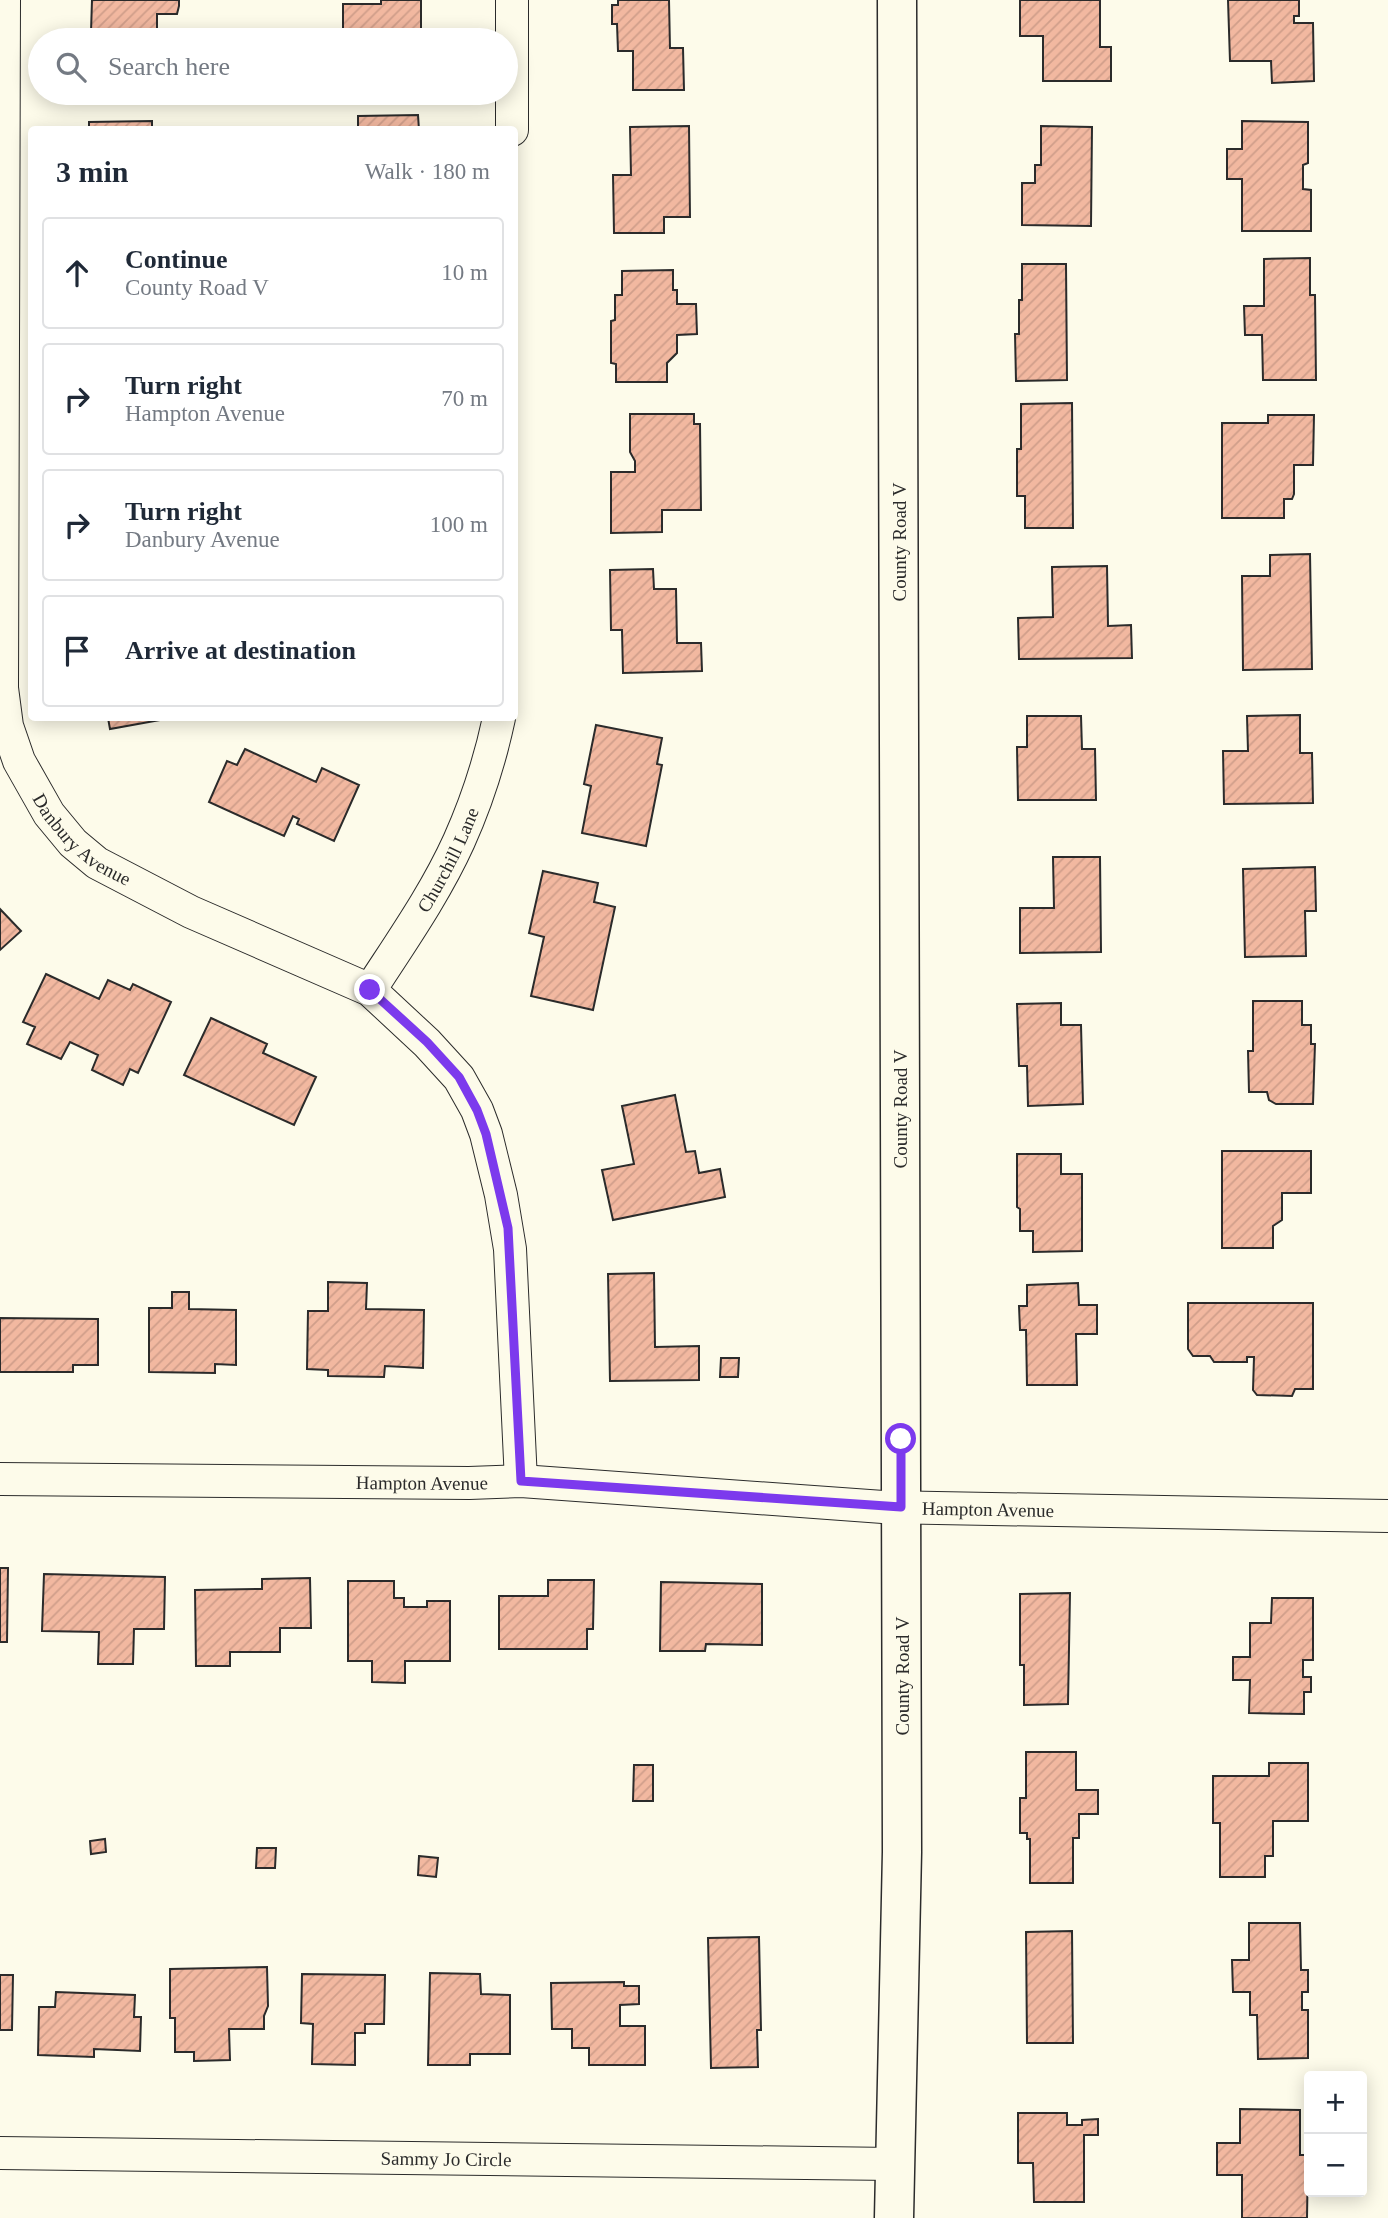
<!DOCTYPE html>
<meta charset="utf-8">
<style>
:root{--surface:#fff;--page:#f2f2f3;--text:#1f2937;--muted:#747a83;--line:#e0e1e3}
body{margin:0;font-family:"Times New Roman",serif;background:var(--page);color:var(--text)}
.controls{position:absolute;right:21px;bottom:21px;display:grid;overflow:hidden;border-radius:7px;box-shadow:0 4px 18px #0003}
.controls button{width:63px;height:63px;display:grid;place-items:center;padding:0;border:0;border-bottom:2px solid var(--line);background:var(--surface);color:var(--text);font:35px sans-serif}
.stop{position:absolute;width:21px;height:21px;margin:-16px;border:5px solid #7c3aed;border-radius:50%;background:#fff}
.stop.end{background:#7c3aed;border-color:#fff;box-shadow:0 2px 7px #0008}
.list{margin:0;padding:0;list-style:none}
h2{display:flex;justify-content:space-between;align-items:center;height:91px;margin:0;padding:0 28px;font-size:30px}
h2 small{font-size:23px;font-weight:400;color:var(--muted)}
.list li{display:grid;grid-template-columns:46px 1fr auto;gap:21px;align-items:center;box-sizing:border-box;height:112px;margin:0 14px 14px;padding:0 14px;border:2px solid var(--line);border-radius:7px}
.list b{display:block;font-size:26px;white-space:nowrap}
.list p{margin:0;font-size:23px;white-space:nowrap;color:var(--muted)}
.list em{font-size:23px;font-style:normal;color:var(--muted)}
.icon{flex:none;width:38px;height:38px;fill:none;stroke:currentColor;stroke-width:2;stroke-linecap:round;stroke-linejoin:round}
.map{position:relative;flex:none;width:1388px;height:2218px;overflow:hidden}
.search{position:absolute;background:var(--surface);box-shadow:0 4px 18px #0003;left:28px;top:28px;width:490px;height:77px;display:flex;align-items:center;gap:18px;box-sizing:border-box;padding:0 24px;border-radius:38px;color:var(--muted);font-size:26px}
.panel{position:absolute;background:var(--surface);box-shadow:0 4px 18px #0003;left:28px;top:126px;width:490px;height:595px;border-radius:7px}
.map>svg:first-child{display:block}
</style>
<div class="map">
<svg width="1388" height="2218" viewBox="0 0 1388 2218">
<defs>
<pattern id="building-hatch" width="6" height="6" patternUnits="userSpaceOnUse" patternTransform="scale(1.75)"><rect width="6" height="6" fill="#f2b8a0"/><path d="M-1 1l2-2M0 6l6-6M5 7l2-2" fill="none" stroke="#d09e8a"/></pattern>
</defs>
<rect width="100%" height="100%" fill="#fdfbea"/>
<path fill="url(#building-hatch)" stroke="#2b2b2b" stroke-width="2" d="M92,0H179V6L177,14H157V40H99V32H91Z
M381,0H421V35H410V40H343V4H381Z
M618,0H669L670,48H683L684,90H633V51H618L617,24H612V5H618Z
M1020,0H1100V47H1111V81H1043V36H1020Z
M1228,0H1299V16H1294V23H1313L1314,81L1272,83L1271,61H1230Z
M418,115L419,130H358V116Z
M152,121V130H89V122Z
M1242,121L1308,122V163L1303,165V189L1311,190V231H1242V179H1227V149H1242Z
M689,126L690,217H664V233H614L613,175H631L630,127Z
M1041,126L1092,127L1091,226L1022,225V183H1035V165H1041Z
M1310,258V295H1315L1316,380H1263L1262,335H1245L1244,306H1264V259Z
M1022,264H1066L1067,380L1016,381L1015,334H1019V300H1022Z
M673,270V290H677V304H696L697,334L677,335V353L667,363V382H616V364L611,363V321L615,320V295H622V271Z
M1072,403L1073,528H1025V496H1017V449H1021V404Z
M630,414H694V424H700L701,510H662V532L611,533V472H635V461L630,452Z
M1268,415H1314L1313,465H1294V494L1292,499H1284V518H1222V423H1268Z
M1310,554L1312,669L1243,670L1242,576H1270V555Z
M1107,566L1108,626L1131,625L1132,658L1019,659L1018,618L1053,617L1052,567Z
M653,569L654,589H676L677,643H701L702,671L623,673L622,630H611L610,570Z
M1300,715V753H1312L1313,803L1224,804L1223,751H1248L1247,716Z
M1027,716H1081L1082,749H1095L1096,800H1018L1017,747H1027Z
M108,718H159L160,720L110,729Z
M596,725L662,738L657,764L662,765L646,846L582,833L591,786L584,784Z
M245,749L316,782L322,768L359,785L334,841L297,824L299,819L293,816L284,836L209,802L227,761L237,765Z
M1053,857H1100L1101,952L1020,953V908H1054Z
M1315,867L1316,911H1305L1306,956L1245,957L1243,869Z
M543,871L598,883L594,902L615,907L593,1010L531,996L544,937L529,933Z
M0,909L21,931L0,950Z
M46,974L99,999L108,980L130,990L133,984L171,1002L138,1073L130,1069L123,1085L92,1070L98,1055L70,1042L61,1059L27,1044L35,1027L23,1022Z
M1253,1001H1302V1025H1311V1044H1315L1313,1104H1276L1269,1100L1267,1092H1249L1248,1051H1253Z
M1061,1003V1025H1081L1083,1104L1028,1106L1027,1066H1019L1017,1004Z
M211,1018L267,1044L263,1053L316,1077L294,1125L184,1075Z
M675,1095L686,1152L695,1151L699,1173L720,1169L725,1197L613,1220L602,1170L634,1164L622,1106Z
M1222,1151H1311V1193H1282V1220L1273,1226V1248H1222Z
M1017,1154H1061V1174H1082V1251L1033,1252V1231H1020V1209L1017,1207Z
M654,1273L655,1347L699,1346V1380L610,1381L608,1274Z
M328,1282L367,1283L366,1309L424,1310L423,1368L385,1366L384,1377L328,1376V1370L307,1369L308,1311H328Z
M1078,1283L1079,1305H1097V1334H1076L1077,1385H1027L1026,1330H1020L1019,1306H1027V1285Z
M172,1292H189V1309L236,1310V1365L215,1364V1373L149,1372V1308H172Z
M1188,1303H1313V1389H1295L1292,1396L1257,1395L1253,1390L1254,1357H1247V1362H1214L1210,1356H1193L1188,1349Z
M0,1318L98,1319V1365H73V1372H0Z
M721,1358H739L738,1377H720Z
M0,1568H8L7,1642H0Z
M44,1574L165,1577L164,1629H134L133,1664H98L99,1632L42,1631Z
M310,1578L311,1628H280V1652H230V1666H196L195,1590L262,1589V1579Z
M548,1580H594L593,1629H587V1649H499V1596H548Z
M348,1581H394V1598H404V1607H427V1601H450V1661H405V1683L372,1682V1661H348Z
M661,1582L762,1584V1645L706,1644L705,1651H660Z
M1070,1593L1068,1704L1024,1705V1665H1020V1594Z
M1272,1598H1313V1660H1303V1677H1311V1692H1304V1714L1249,1713L1250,1680H1233V1657H1250V1623H1271Z
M1026,1752H1076V1790H1098V1814H1079V1838H1073V1883H1030V1839H1027V1833H1020V1798H1026Z
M1269,1763H1308V1821H1273V1856H1265V1877H1220V1823H1213V1776H1269Z
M634,1765H653V1801H633Z
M105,1839L106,1852L91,1854L90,1841Z
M257,1848H276L275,1868H256Z
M419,1856L438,1858L436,1877L418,1875Z
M1249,1923H1300L1301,1970H1308V1992H1302V2010H1308V2058L1258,2059L1257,2015H1250V1992H1233L1232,1960H1249Z
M1072,1931L1073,2043H1027L1026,1932Z
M759,1937L761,2030H757L758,2067L711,2068L708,1938Z
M267,1967L268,2006L264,2016V2029H229L230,2060L194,2061V2052H175V2018H170V1969Z
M430,1973L480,1974L481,1994L510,1995V2054H470V2065H428Z
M302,1974L385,1975L384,2024H365V2033H355V2065L312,2064L313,2024L301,2023Z
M0,1975H13L12,2030H0Z
M624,1982V1986H639V2004L620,2005V2026H645V2065H589V2048H572V2029H552L551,1983Z
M56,1992L135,1995L134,2017H141L140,2051L94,2049V2057L38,2055L39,2007H55Z
M1240,2109L1300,2110V2155H1308L1307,2218H1242V2175H1217V2143H1240Z
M1018,2113H1067V2125H1082V2120L1098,2119V2135H1084V2202H1034L1033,2163H1018Z"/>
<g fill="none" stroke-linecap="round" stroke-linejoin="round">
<g stroke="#2b2b2b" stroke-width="34">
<g id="street">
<path id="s1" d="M4,0L2,688L7,726L19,761L49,814L73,843L97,863L191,912L370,990L427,1043L459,1078L477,1110L486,1134L501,1195L510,1249L521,1481"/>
<path d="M512,130V0"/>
<path id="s2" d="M370,990C401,942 435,894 459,841C477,801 490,760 499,718"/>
<path id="s3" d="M0,1479L469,1483L521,1481L883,1507L1388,1516"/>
<path id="s4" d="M0,2153L894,2164"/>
</g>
</g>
<g stroke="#2b2b2b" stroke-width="41">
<path id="secondary" d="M894,2218L902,1852L897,0"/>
</g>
<use href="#street" stroke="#fdfbea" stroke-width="32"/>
<use href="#secondary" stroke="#fdfbea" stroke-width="38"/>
</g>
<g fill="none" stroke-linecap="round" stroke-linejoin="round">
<path stroke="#7c3aed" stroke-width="9" d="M370,990L427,1042L459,1077L477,1110L486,1134L508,1228L521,1481L901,1507V1439"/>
</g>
<g text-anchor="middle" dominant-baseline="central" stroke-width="5" stroke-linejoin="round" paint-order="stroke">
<g font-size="19" fill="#2b2b2b" stroke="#fdfbea">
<text transform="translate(899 542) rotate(-90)">County Road V</text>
<text stroke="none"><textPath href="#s1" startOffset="866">Danbury Avenue</textPath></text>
<text stroke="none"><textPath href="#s2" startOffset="152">Churchill Lane</textPath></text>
<text transform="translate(900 1109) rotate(-90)">County Road V</text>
<text stroke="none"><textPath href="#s3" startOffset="422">Hampton Avenue</textPath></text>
<text stroke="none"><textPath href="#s3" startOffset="989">Hampton Avenue</textPath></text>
<text transform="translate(902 1676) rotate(-90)">County Road V</text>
<text stroke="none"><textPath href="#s4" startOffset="446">Sammy Jo Circle</textPath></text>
</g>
</g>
</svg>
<div class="controls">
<button>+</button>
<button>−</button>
</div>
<div class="stop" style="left:901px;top:1439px"></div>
<div class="stop end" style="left:370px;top:990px"></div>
<div class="search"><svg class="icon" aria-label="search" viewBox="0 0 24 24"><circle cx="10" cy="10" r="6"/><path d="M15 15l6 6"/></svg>Search here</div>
<section class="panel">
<h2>3 min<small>Walk · 180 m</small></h2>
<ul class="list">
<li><svg class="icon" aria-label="ahead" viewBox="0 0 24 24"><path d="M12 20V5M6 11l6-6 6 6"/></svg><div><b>Continue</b><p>County Road V</p></div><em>10 m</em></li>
<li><svg class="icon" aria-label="right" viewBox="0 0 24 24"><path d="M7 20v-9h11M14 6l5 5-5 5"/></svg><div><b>Turn right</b><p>Hampton Avenue</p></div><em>70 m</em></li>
<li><svg class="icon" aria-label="right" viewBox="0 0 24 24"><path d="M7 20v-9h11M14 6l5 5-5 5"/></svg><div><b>Turn right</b><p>Danbury Avenue</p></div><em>100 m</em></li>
<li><svg class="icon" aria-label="arrive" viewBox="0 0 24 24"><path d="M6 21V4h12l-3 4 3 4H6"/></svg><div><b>Arrive at destination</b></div></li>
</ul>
</section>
</div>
